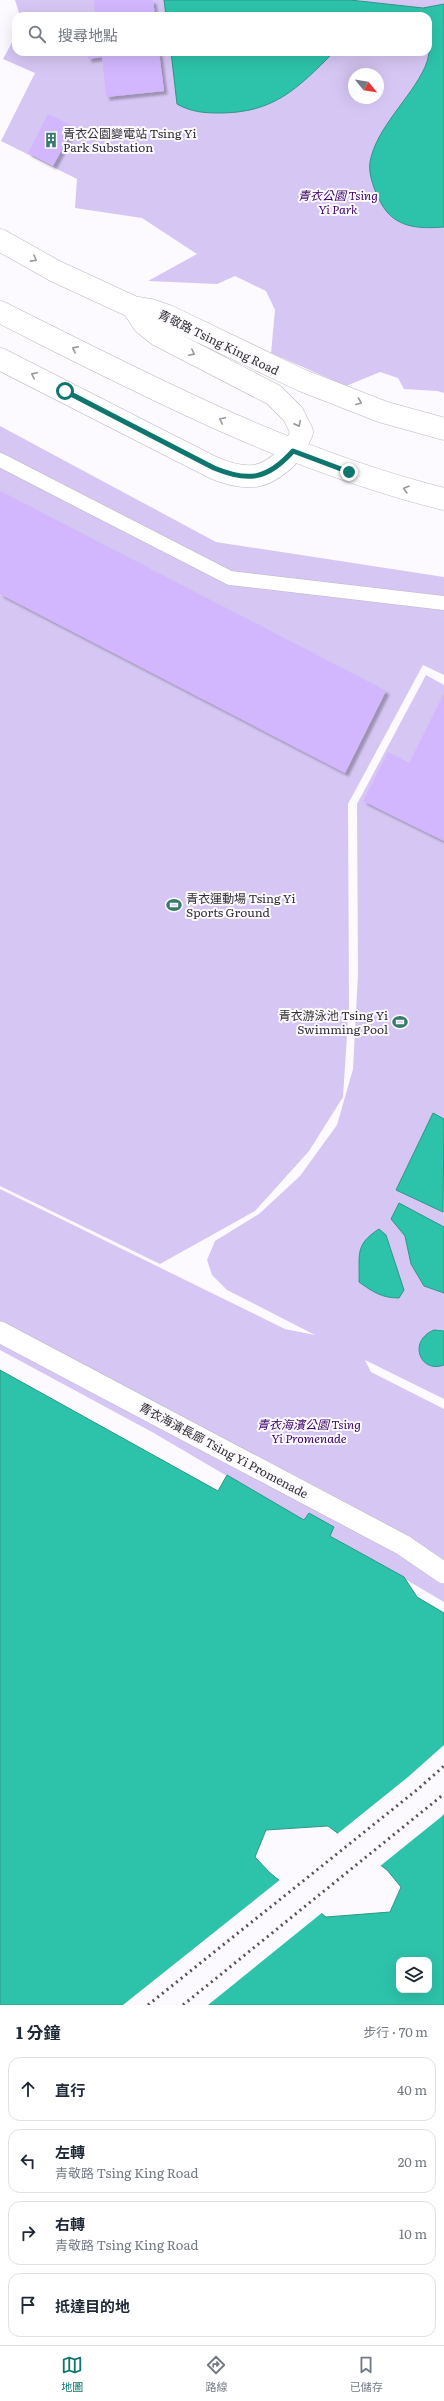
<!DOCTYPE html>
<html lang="zh-TW">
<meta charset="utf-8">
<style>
:root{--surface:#fff;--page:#f2f2f3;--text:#1f2937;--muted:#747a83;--line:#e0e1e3;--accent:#0f766e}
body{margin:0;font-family:Literata,"Noto Sans TC",serif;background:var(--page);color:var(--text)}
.controls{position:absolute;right:12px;bottom:12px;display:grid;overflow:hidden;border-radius:8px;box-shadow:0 4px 16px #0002}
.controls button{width:36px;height:36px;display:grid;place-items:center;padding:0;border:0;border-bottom:1px solid var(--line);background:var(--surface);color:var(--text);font:20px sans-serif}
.compass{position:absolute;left:348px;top:68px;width:36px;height:36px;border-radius:50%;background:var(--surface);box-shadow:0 4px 16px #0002;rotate:120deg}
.stop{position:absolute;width:12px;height:12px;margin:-9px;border:3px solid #0f766e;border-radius:50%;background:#fff}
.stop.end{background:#0f766e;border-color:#fff;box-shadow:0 1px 4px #0008}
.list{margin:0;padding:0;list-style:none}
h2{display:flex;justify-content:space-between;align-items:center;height:52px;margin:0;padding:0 16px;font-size:17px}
h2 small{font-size:13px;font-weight:400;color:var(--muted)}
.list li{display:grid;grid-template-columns:26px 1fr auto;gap:12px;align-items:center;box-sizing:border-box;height:64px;margin:0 8px 8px;padding:0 8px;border:1px solid var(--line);border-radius:12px}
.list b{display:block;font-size:15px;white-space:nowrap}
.list p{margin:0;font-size:13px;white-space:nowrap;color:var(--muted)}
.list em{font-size:13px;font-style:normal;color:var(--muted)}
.icon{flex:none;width:22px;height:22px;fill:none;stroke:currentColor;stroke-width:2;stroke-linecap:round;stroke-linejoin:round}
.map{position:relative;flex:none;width:444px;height:2005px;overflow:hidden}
.search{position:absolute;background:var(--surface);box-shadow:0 4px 16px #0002;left:12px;right:12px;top:12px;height:44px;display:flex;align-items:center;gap:10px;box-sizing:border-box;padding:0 14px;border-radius:12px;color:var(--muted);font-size:15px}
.sheet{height:340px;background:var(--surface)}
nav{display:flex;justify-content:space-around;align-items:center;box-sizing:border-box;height:56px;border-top:1px solid var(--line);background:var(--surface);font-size:11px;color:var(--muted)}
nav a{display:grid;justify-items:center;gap:2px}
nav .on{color:var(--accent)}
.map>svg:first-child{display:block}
</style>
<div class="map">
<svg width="444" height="2005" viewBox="0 0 444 2005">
<defs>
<filter id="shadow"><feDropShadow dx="3.5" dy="3.5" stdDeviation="1" flood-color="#0004"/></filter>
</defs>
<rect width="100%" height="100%" fill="#fcfaff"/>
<path fill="#d6c6f4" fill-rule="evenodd" d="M15,0H444V393L437,391L404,389L398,378L380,372L346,386L271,353L275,310L266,291L235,276L217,284L148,281L197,254L142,218L75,208L77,179L1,141L35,73L3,59L16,35V52H428V16H20ZM354,74H378V98H354Z
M0,426L216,542L444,577V675L423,665L348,804L349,1005L343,1097L309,1151L255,1211L160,1264L0,1186Z
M426,675L444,685V1399L365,1360L371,1372L444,1409V1602L330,1535L334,1528L309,1513L304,1521L152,1432L0,1350V1189L285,1329L315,1335L227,1290L212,1275L207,1260L215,1241L259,1214L300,1176L337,1125L353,1069L358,974L357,804Z"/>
<path fill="#2dc3aa" stroke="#2e9786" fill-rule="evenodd" d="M164,0H350L423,8L444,4V227C419,229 394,228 381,203C375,192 368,175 370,162C376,128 411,98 425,67C433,49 428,34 428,16H166Z
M171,52H334C297,89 274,113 219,113C204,113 191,112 177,104Z
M433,1113L444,1119L443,1212L396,1190Z
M399,1203L444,1227V1293L424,1286L411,1264L405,1236L391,1219Z
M379,1229L386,1235L404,1290L399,1298C382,1298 373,1292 359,1282C360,1255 354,1245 379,1229Z
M434,1330L444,1331V1365C419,1374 408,1340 434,1330Z
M0,1370L218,1491L227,1475L304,1520L309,1513L334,1527L330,1536L404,1577L417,1597L444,1613V2005H0ZM328,1826L387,1870L401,1887L390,1912L326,1917L270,1873L255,1857L266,1830ZM399,1960H429V1990H399Z"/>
<path fill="#fcfaff" d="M444,1745V1814L441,1817L379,1867L336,1835L408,1777Z
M281,1879L323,1912L208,2005H123Z"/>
<path fill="#d2b7fe" filter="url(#shadow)" d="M94,0H153L155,16H95Z
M87,52H159L164,91L106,97L102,57L88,59Z
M48,114L74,127L53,166L28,153Z
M0,491L386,691L345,773L0,594Z
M444,693V841L363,801L388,752L409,763Z"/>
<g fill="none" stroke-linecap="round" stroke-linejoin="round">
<g stroke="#bcb9c1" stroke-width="15">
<path id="service" d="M0,460L230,578L444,603"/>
</g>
<g stroke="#bcb9c1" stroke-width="22">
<path id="pedestrian" d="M0,1332L403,1545L444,1573"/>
</g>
<g stroke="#bcb9c1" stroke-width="23">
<path id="minor" d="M0,359L214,468C248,482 267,480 293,451"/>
</g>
<g stroke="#bcb9c1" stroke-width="23">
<path id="secondary" d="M0,240L55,271L133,307L151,310L168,316L301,380L383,412L444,429
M133,307L143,323L158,335L274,395L293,414L302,432L293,451
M0,312C144,384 287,460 444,499"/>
</g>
<use href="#service" stroke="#fff" stroke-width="14"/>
<use href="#pedestrian" stroke="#fff" stroke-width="21"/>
<use href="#minor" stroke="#fff" stroke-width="22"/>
<use href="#secondary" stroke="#fff" stroke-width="22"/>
<path stroke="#545356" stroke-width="3" stroke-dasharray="2 4" stroke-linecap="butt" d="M148,2005L418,1789L444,1766
M183,2005L444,1794"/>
</g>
<defs><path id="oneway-chevron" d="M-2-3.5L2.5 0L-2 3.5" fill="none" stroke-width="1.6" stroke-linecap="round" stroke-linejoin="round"/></defs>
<g stroke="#989899">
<use href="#oneway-chevron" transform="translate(34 259) rotate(29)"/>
<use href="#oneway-chevron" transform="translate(75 349) rotate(-153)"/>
<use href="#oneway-chevron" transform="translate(192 353) rotate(27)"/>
<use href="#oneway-chevron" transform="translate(34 375) rotate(-154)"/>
<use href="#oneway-chevron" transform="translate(359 402) rotate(21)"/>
<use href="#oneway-chevron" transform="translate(222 420) rotate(-155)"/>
<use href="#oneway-chevron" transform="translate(298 424) rotate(64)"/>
<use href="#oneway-chevron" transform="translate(406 489) rotate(-164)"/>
</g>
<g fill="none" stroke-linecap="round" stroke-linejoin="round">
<path stroke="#0f766e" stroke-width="5" d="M65,391L214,468C248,482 267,480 293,451L349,472"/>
</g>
<defs>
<g id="building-bare" transform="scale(1.2)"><path d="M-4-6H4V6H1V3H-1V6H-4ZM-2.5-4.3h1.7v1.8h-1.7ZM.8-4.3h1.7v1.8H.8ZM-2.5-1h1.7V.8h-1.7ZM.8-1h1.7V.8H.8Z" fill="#377b6d" stroke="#fcfaff" stroke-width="2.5" paint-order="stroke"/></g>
<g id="stadium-bare" transform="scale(1.2)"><path d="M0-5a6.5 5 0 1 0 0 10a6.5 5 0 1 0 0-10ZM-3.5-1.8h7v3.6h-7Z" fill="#377b6d" stroke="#fcfaff" stroke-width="2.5" paint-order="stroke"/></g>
</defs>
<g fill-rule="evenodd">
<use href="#building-bare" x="51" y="140"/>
<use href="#stadium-bare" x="174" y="905"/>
<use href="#stadium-bare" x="400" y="1022"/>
</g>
<g text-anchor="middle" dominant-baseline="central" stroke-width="4" stroke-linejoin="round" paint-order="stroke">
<g font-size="12" fill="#313033" stroke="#fcfaff" text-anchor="start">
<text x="63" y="133">青衣公園變電站 Tsing Yi<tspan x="63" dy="14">Park Substation</tspan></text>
<text x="186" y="898">青衣運動場 Tsing Yi<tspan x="186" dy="14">Sports Ground</tspan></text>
<text x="388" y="1015" text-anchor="end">青衣游泳池 Tsing Yi<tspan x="388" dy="14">Swimming Pool</tspan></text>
</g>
<g font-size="12" font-style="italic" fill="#3d026c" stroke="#fcfaff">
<text x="338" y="195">青衣公園 Tsing<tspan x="338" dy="14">Yi Park</tspan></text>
<text x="309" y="1424">青衣海濱公園 Tsing<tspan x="309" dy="14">Yi Promenade</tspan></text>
</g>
<g font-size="12" fill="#313033" stroke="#fcfaff">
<text transform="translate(219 342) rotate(26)">青敬路 Tsing King Road</text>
<text transform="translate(224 1450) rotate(28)">青衣海濱長廊 Tsing Yi Promenade</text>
</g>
</g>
</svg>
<div class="controls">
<button><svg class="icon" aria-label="layers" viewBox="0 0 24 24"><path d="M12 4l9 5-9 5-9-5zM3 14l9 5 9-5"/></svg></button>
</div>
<svg class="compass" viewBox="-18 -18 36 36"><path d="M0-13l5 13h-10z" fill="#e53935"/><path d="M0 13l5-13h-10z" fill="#747a83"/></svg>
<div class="stop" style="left:65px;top:391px"></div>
<div class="stop end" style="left:349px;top:472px"></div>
<div class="search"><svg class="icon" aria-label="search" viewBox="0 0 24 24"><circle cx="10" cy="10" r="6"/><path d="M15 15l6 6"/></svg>搜尋地點</div>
</div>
<section class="sheet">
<h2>1 分鐘<small>步行 · 70 m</small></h2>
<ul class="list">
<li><svg class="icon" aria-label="ahead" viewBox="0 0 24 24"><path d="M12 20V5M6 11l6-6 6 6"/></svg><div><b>直行</b></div><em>40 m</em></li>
<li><svg class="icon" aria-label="left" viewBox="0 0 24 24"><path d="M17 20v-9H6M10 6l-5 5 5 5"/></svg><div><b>左轉</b><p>青敬路 Tsing King Road</p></div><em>20 m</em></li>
<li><svg class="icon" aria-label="right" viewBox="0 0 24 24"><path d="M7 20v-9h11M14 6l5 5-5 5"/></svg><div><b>右轉</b><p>青敬路 Tsing King Road</p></div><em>10 m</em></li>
<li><svg class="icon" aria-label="arrive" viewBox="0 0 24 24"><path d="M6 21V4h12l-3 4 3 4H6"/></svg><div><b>抵達目的地</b></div></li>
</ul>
</section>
<nav>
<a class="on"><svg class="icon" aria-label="map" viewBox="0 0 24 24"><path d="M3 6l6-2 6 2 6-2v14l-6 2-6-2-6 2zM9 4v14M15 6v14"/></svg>地圖</a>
<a><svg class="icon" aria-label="directions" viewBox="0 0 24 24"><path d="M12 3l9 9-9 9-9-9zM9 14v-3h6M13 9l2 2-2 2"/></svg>路線</a>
<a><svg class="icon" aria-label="saved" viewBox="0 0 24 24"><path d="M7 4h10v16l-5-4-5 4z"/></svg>已儲存</a>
</nav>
